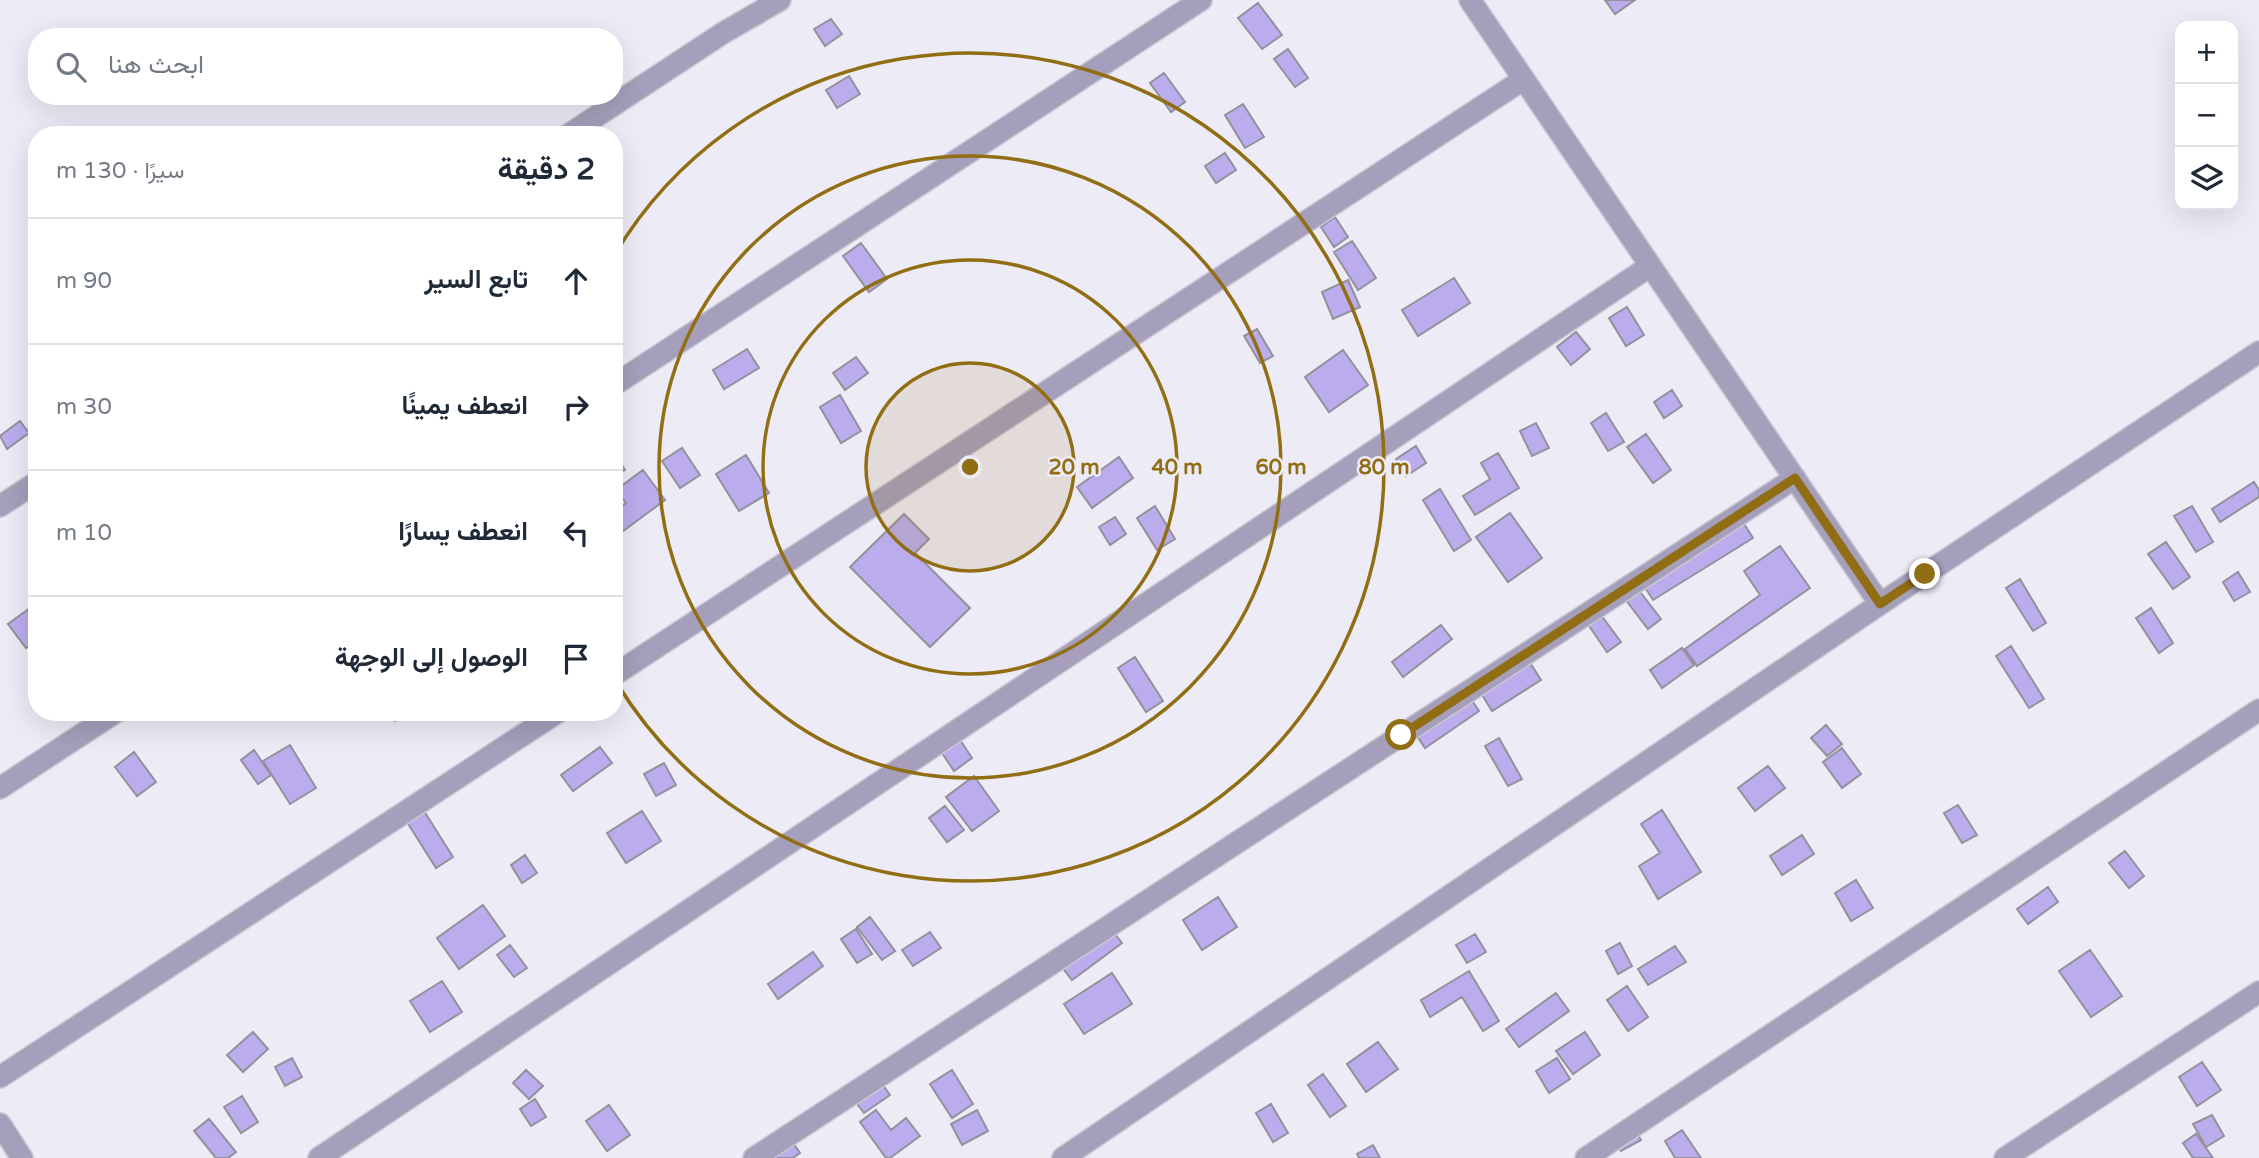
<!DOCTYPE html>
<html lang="ar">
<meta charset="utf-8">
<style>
:root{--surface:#fff;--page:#f6f6f7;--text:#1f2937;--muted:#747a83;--line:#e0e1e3}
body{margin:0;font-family:"Varela Round",Vazirmatn,sans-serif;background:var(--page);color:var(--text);direction:rtl}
.controls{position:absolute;right:21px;top:21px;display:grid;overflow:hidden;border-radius:14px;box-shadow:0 7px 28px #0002}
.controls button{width:63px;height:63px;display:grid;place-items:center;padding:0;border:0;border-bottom:2px solid var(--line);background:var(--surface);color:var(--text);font:35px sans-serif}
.stop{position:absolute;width:21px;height:21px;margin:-16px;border:5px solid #916e14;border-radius:50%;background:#fff}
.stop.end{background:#916e14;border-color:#fff;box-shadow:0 2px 7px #0008}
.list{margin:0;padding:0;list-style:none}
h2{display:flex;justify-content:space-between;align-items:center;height:91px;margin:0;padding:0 28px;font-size:30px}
h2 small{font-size:23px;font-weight:400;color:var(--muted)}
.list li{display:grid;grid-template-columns:46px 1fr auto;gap:21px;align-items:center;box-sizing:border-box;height:126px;padding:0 28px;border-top:2px solid var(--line)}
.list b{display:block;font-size:26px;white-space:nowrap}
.list em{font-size:23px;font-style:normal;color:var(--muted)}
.icon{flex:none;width:38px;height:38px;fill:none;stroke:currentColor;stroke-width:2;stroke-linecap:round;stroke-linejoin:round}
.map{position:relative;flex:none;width:2259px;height:1158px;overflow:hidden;direction:ltr}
.search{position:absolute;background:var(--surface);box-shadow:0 7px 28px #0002;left:28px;top:28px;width:595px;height:77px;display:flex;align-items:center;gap:18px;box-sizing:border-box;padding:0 24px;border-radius:28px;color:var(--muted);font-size:26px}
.panel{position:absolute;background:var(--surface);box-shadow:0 7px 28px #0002;left:28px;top:126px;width:595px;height:595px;border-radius:28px;direction:rtl}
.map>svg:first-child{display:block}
</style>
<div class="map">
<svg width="2259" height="1158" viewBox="0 0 2259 1158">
<rect width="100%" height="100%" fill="#edebf6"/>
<path fill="#bbaced" stroke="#93919c" stroke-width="2" d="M1605,0H1635L1615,14Z
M1258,3L1282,35L1262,49L1238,18Z
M831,19L842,34L825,46L814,29Z
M1288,49L1308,78L1295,87L1274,59Z
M1164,73L1185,102L1171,112L1150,83Z
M849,76L860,94L837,108L826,90Z
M1243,104L1264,137L1245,148L1225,115Z
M1225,153L1236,170L1216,183L1205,166Z
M1335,217L1348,237L1334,247L1321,227Z
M1352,241L1376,278L1358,290L1334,252Z
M861,243L887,279L869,292L843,256Z
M1454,278L1470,303L1418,336L1402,310Z
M1348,280L1360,307L1333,319L1322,292Z
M1627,307L1644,335L1626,346L1609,318Z
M1257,329L1273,356L1260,363L1244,336Z
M1576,332L1590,349L1571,365L1557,347Z
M747,349L759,368L724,389L713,370Z
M1343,350L1368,385L1329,412L1305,377Z
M856,357L868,373L845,390L833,373Z
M1672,390L1682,406L1664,418L1654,402Z
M840,395L861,431L841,443L820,407Z
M1606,413L1624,442L1608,451L1591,423Z
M20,421L29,433L7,449L0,436Z
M1536,423L1549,448L1532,456L1520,431Z
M1646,434L1671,470L1653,483L1627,447Z
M1416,446L1426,463L1406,476L1396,459Z
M682,448L700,475L680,488L662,461Z
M614,453L625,470L614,477Z
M1498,453L1519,488L1475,515L1463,496L1490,479L1481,463Z
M746,455L769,493L739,511L716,474Z
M1119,457L1133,478L1092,508L1077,487Z
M643,470L665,500L615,537L614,511L626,503L616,490Z
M2254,482L2259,490V497L2220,522L2212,509Z
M1440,489L1471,540L1454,551L1423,500Z
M1155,506L1175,539L1157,550L1137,518Z
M2192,506L2213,542L2196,552L2174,516Z
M1510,513L1542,558L1508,582L1476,537Z
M904,514L929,539L915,553L970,608L930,647L850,567Z
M1115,517L1126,534L1110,545L1099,527Z
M1741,519L1753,538L1653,600L1641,581Z
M2166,542L2190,577L2173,589L2148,554Z
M1780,546L1810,588L1697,666L1685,649L1760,595L1744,571Z
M2238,572L2250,592L2234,601L2223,582Z
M2020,579L2046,623L2033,631L2006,588Z
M1638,589L1661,619L1648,629L1625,599Z
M37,603V640L26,648L8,624Z
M2151,608L2173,643L2159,653L2136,618Z
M1598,611L1621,642L1607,652L1585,620Z
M1441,625L1452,639L1403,677L1392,662Z
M2011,646L2044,699L2029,708L1996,656Z
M1682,648L1694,665L1662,688L1650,670Z
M1135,657L1163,701L1146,712L1118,668Z
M1527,658L1541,680L1492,711L1478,688Z
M1467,693L1479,711L1425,748L1413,730Z
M388,712H407L395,721Z
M1826,725L1842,744L1827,756L1811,738Z
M951,726L972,758L954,771L932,738Z
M1499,738L1522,779L1508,786L1485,746Z
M290,745L316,788L290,804L263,761Z
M600,747L612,763L573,791L561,775Z
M1842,748L1861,774L1842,788L1823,762Z
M254,750L271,775L258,784L241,760Z
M134,752L156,782L137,796L115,767Z
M664,763L676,785L656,796L644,774Z
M1768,766L1785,788L1755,811L1738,788Z
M974,776L999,811L972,831L946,797Z
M1958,805L1977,835L1962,843L1944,813Z
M945,806L964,830L947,842L929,818Z
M1662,810L1701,872L1658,899L1639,866L1660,853L1641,824Z
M424,811L453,857L436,868L407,822Z
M642,811L661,841L626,863L607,833Z
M1802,835L1814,854L1782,875L1770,856Z
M2125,851L2144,876L2129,888L2109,863Z
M525,855L537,873L522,883L511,865Z
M1856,880L1873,908L1851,921L1835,893Z
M2048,887L2058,902L2028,924L2017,909Z
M1218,897L1237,927L1202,950L1183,920Z
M483,905L505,936L459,969L437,938Z
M870,917L895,951L882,960L857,927Z
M856,929L872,954L857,963L841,939Z
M1111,929L1122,943L1072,980L1061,966Z
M930,932L941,948L913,966L902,950Z
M1475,934L1486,952L1467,963L1456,945Z
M1620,943L1632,966L1618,974L1606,951Z
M510,945L527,968L514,977L497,955Z
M1675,946L1686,962L1648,985L1638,969Z
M2090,950L2122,996L2091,1017L2059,971Z
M813,952L823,966L778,999L768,984Z
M1469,971L1499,1021L1483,1031L1462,997L1430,1017L1421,1000Z
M1112,973L1132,1004L1084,1034L1064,1004Z
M442,981L462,1012L430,1032L410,1001Z
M1627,986L1648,1017L1628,1031L1607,1000Z
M1556,993L1569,1011L1519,1047L1506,1029Z
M253,1032L268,1049L243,1072L227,1055Z
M1585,1032L1600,1055L1573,1074L1556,1051Z
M1378,1042L1398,1069L1366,1092L1347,1064Z
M292,1058L302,1077L285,1086L275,1067Z
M1557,1058L1570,1079L1549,1093L1536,1071Z
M2202,1062L2221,1090L2197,1106L2179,1077Z
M526,1070L543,1086L529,1099L513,1083Z
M952,1070L973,1104L952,1118L930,1084Z
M1323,1074L1346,1106L1330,1117L1308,1085Z
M880,1081L890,1095L864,1113L854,1100Z
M242,1096L258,1122L241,1133L224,1107Z
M535,1099L546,1117L531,1126L520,1109Z
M1271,1104L1288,1133L1273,1142L1256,1113Z
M609,1105L630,1135L607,1151L586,1121Z
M876,1110L891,1130L906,1118L920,1136L890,1158H886L860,1122Z
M977,1110L988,1131L962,1145L951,1124Z
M2212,1115L2224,1136L2206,1147L2193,1124Z
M209,1119L236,1152L228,1158H216L194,1131Z
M1632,1124L1641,1140L1621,1151L1612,1134Z
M1682,1130L1701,1158H1675L1665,1141Z
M2196,1134L2213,1158H2193L2183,1143Z
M791,1140L800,1153L793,1158H765Z
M1373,1145L1380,1158H1359L1357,1154Z"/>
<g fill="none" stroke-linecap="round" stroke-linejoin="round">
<g stroke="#cac8d2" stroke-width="24">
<path id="minor" d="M1470,0L1880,604
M568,135L723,33L780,0
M614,385L1201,0
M0,506L37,482
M614,675L1524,79
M0,788L116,712
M0,1077L558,712
M319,1158L1650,266
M754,1158L1795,478
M1063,1158L1880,604L2259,352
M1586,1158L2259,710
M2005,1158L2259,992"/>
</g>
<g stroke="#cac8d2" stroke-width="24">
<path id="tertiary" d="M0,1124L22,1158"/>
</g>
<use href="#minor" stroke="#a59fbb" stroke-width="21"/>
<use href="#tertiary" stroke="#a59fbb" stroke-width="21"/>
</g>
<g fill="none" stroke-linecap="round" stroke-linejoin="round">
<path stroke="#916e14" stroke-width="9" d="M1401,735L1795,478L1880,604L1925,574"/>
</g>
<circle cx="970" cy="467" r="104" fill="#916e14" fill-opacity=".12"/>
<g fill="none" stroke="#916e14" stroke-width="3.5">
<circle cx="970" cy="467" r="104"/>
<circle cx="970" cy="467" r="207"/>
<circle cx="970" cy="467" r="311"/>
<path d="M615 254A414 414 0 1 1 615 680"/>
</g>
<circle cx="970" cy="467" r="10" fill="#916e14" stroke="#edebf6" stroke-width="3.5"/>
<g font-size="21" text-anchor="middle" font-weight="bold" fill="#916e14" stroke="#edebf6" stroke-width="5" stroke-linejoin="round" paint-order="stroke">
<text x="1074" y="474">20 m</text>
<text x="1177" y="474">40 m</text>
<text x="1281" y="474">60 m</text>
<text x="1384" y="474">80 m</text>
</g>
</svg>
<div class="controls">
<button>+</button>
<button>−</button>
<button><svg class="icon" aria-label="layers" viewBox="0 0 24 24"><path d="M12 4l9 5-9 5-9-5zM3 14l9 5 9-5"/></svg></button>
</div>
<div class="stop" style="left:1401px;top:735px"></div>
<div class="stop end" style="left:1925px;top:574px"></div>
<div class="search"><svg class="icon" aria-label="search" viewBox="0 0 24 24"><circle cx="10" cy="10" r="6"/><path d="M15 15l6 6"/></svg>ابحث هنا</div>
<section class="panel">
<h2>2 دقيقة<small>سيرًا · 130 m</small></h2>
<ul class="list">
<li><svg class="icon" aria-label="ahead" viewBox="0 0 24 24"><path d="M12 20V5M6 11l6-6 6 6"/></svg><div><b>تابع السير</b></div><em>90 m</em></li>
<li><svg class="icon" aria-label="right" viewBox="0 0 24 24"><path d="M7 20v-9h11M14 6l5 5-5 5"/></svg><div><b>انعطف يمينًا</b></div><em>30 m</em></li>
<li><svg class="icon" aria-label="left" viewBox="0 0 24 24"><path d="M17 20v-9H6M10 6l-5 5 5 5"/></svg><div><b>انعطف يسارًا</b></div><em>10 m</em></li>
<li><svg class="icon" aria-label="arrive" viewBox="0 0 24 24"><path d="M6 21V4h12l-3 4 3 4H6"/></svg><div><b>الوصول إلى الوجهة</b></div></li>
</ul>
</section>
</div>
